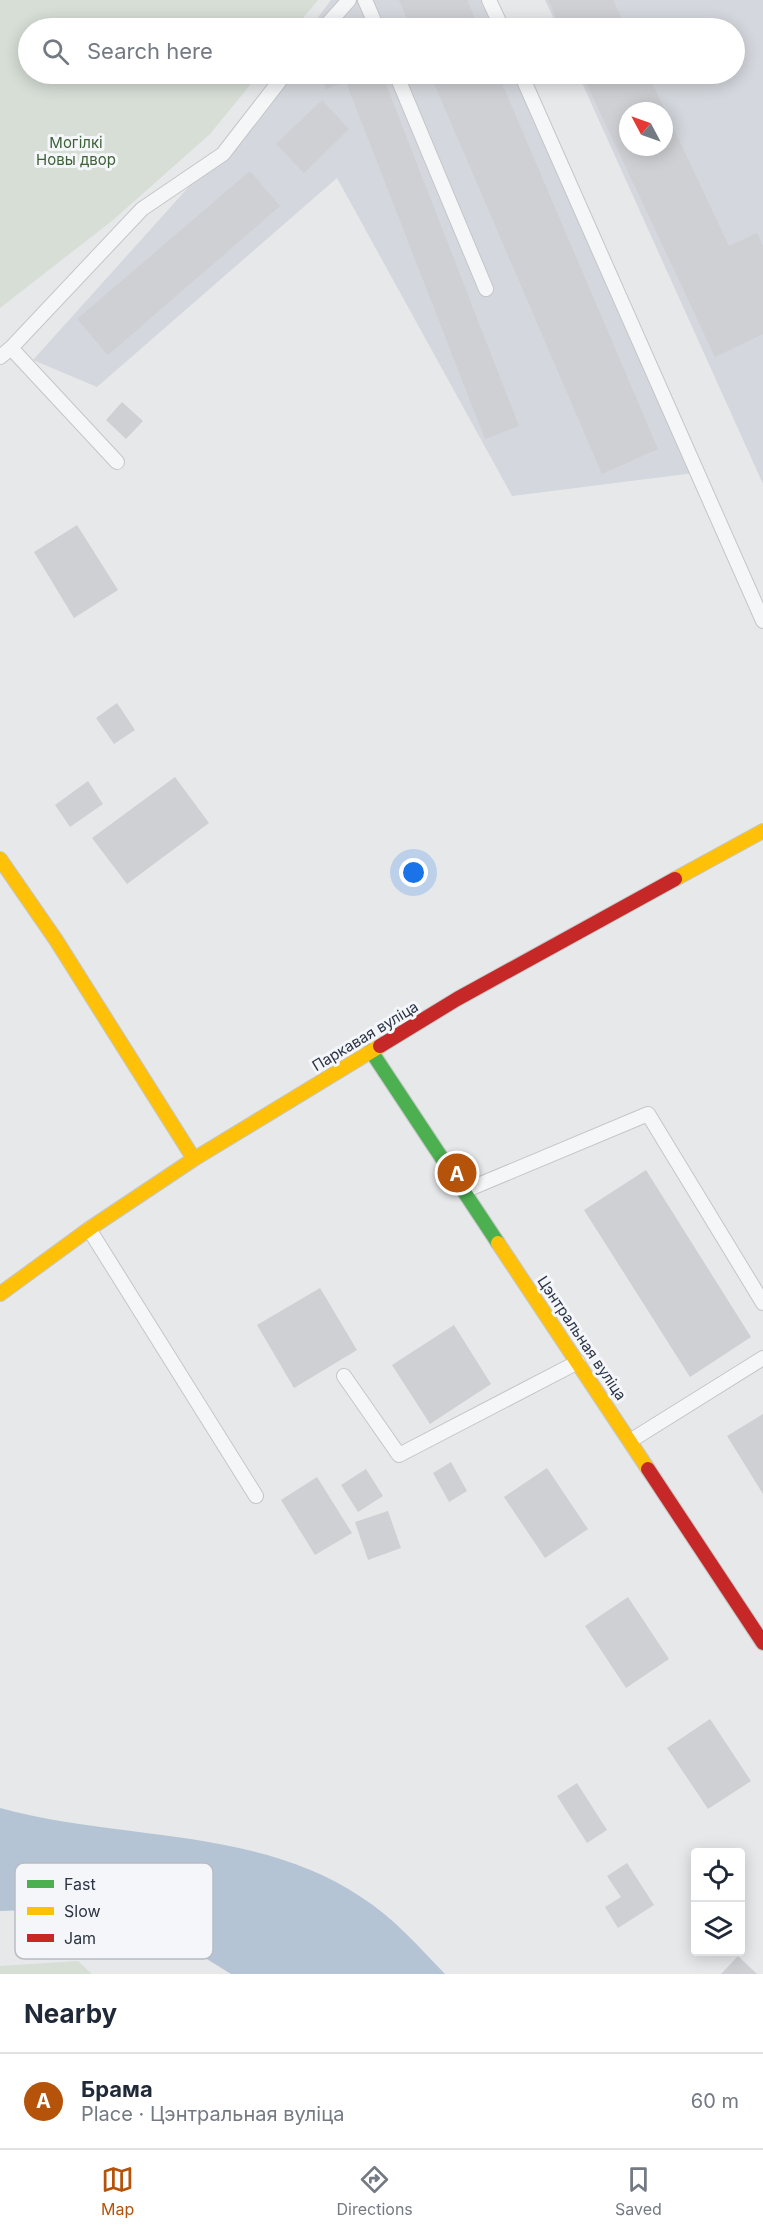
<!DOCTYPE html>
<meta charset="utf-8">
<style>
:root{--surface:#fff;--page:#f6f6f7;--text:#1f2937;--muted:#747a83;--line:#e0e1e3;--accent:#b45309}
body{margin:0;font-family:Inter,sans-serif;background:var(--page);color:var(--text)}
.controls{position:absolute;right:18px;bottom:18px;display:grid;overflow:hidden;border-radius:6px;box-shadow:0 3px 15px #0003}
.controls button{width:54px;height:54px;display:grid;place-items:center;padding:0;border:0;border-bottom:2px solid var(--line);background:var(--surface);color:var(--text);font:30px sans-serif}
.compass{position:absolute;left:619px;top:102px;width:54px;height:54px;border-radius:50%;background:var(--surface);box-shadow:0 3px 15px #0003;rotate:311deg}
.you{position:absolute;left:414px;top:873px;width:21px;height:21px;margin:-15px;border:4px solid #fff;border-radius:50%;background:#1a73e8;box-shadow:0 0 0 9px #1a73e833}
.badge{display:grid;place-items:center;width:39px;height:39px;border-radius:50%;background:var(--accent);color:#fff;font-size:20px;font-weight:700}
.pin{position:absolute;translate:-50% -50%;border:3px solid #fff;box-shadow:0 2px 6px #0006}
.list{margin:0;padding:0;list-style:none}
h2{display:flex;justify-content:space-between;align-items:center;height:78px;margin:0;padding:0 24px;font-size:26px}
h2 small{font-size:20px;font-weight:400;color:var(--muted)}
.list li{display:grid;grid-template-columns:39px 1fr auto;gap:18px;align-items:center;box-sizing:border-box;height:96px;padding:0 24px;border-top:2px solid var(--line)}
.list b{display:block;font-size:22px;white-space:nowrap}
.list p{margin:0;font-size:20px;white-space:nowrap;color:var(--muted)}
.list em{font-size:20px;font-style:normal;color:var(--muted)}
.icon{flex:none;width:33px;height:33px;fill:none;stroke:currentColor;stroke-width:2;stroke-linecap:round;stroke-linejoin:round}
.map{position:relative;flex:none;width:763px;height:1974px;overflow:hidden}
.search{position:absolute;background:var(--surface);box-shadow:0 3px 15px #0003;left:18px;right:18px;top:18px;height:66px;display:flex;align-items:center;gap:15px;box-sizing:border-box;padding:0 21px;border-radius:33px;color:var(--muted);font-size:22px}
.sheet{height:174px;background:var(--surface)}
nav{display:flex;justify-content:space-around;align-items:center;box-sizing:border-box;height:84px;border-top:2px solid var(--line);background:var(--surface);font-size:16px;color:var(--muted)}
nav a{display:grid;justify-items:center;gap:3px}
nav .on{color:var(--accent)}
.map>svg:first-child{display:block}
</style>
<div class="map">
<svg width="763" height="1974" viewBox="0 0 763 1974">
<rect width="100%" height="100%" fill="#e6e8ea"/>
<path fill="#d4d7dd" fill-rule="evenodd" d="M331,0H486L499,28H310Z
M545,0H763V484L578,74H734V28H558ZM628,111H664V147H628Z
M276,74H520L702,472L512,496L337,178L97,387L33,360L203,171Z"/>
<path fill="#d6ded6" d="M0,0H318L295,28H28V74H259L210,134L113,220L0,308Z
M78,1961L92,1974H0V1966Z"/>
<path fill="#b4c4d5" d="M0,1808C119,1841 255,1826 361,1897C393,1917 419,1947 445,1974H231L173,1938L112,1917L57,1909L0,1911Z"/>
<path fill="#ced0d3" fill-rule="evenodd" d="M399,0H467L479,28H411Z
M548,0H613L626,28H561Z
M320,74H382L519,426L485,439L346,82L326,89Z
M430,74H498L658,449L602,474Z
M582,74H648L729,246L757,233L763,246V334L715,357ZM628,111H664V147H628Z
M322,100L349,129L304,173L276,144Z
M250,171L280,206L108,355L77,319Z
M122,402L143,421L126,439L106,420Z
M77,525L118,590L74,618L34,552Z
M117,703L135,730L114,744L96,718Z
M175,777L209,823L127,884L92,838Z
M88,781L103,804L70,827L55,805Z
M646,1170L751,1337L690,1377L584,1210Z
M320,1288L357,1350L294,1388L257,1325Z
M454,1325L491,1384L430,1424L392,1365Z
M763,1414V1494L727,1436Z
M451,1462L467,1491L449,1502L433,1473Z
M547,1468L588,1529L545,1558L504,1497Z
M366,1469L383,1496L358,1512L341,1485Z
M317,1477L352,1533L315,1555L281,1500Z
M388,1511L401,1548L368,1560L355,1522Z
M628,1597L669,1659L626,1688L585,1626Z
M710,1719L751,1781L708,1809L667,1748Z
M577,1783L607,1830L587,1843L557,1796Z
M627,1863L654,1905L618,1928L605,1907L621,1897L607,1876Z
M738,1956L757,1974H721Z"/>
<g fill="none" stroke-linecap="round" stroke-linejoin="round">
<g stroke="#c4c6c8" stroke-width="16">
<path id="lane" d="M365,0L377,28
M489,0L502,28
M324,28L349,0
M396,74L486,289
M521,74L763,621
M11,348L117,462
M0,357L11,348L142,209L223,154L285,74
M464,1191L648,1114L763,1303
M89,1229L256,1496
M344,1376L399,1455L578,1362
M630,1441L763,1358"/>
</g>
<g stroke="#c4c6c8" stroke-width="16">
<path id="fast" d="M371,1051L498,1243"/>
</g>
<g stroke="#c4c6c8" stroke-width="16">
<path id="slow" d="M0,859L56,940L194,1159
M675,879L763,831
M498,1243L648,1469
M0,1294L89,1229L194,1159L380,1046"/>
</g>
<g stroke="#c4c6c8" stroke-width="16">
<path id="jam" d="M380,1046L457,999L675,879
M648,1469L763,1643"/>
</g>
<use href="#lane" stroke="#f5f6f7" stroke-width="14"/>
<use href="#fast" stroke="#4caf50" stroke-width="14"/>
<use href="#slow" stroke="#ffc107" stroke-width="14"/>
<use href="#jam" stroke="#c62828" stroke-width="14"/>
</g>
<g text-anchor="middle" dominant-baseline="central" stroke-width="6" stroke-linejoin="round" paint-order="stroke">
<g font-size="15" fill="#3f6138" stroke="#f4f6f9">
<text x="76" y="142">Могілкі<tspan x="76" dy="17">Новы двор</tspan></text>
</g>
<g font-size="15" fill="#2b3445" stroke="#f4f6f9">
<text transform="translate(365 1036) rotate(-31)">Паркавая вуліца</text>
<text transform="translate(582 1338) rotate(56)">Цэнтральная вуліца</text>
</g>
</g>
<rect x="15" y="1863" width="198" height="96" rx="9" fill="#f4f6f9" stroke="#b8bcc3" stroke-width="1.5"/>
<rect x="27" y="1880" width="27" height="8" fill="#4caf50"/>
<rect x="27" y="1907" width="27" height="8" fill="#ffc107"/>
<rect x="27" y="1934" width="27" height="8" fill="#c62828"/>
<g font-size="16" fill="#2b3445">
<text x="64" y="1890">Fast</text>
<text x="64" y="1917">Slow</text>
<text x="64" y="1944">Jam</text>
</g>
</svg>
<div class="controls">
<button><svg class="icon" aria-label="locate" viewBox="0 0 24 24"><circle cx="12" cy="12" r="6"/><path d="M12 2v4M12 18v4M2 12h4M18 12h4"/></svg></button>
<button><svg class="icon" aria-label="layers" viewBox="0 0 24 24"><path d="M12 4l9 5-9 5-9-5zM3 14l9 5 9-5"/></svg></button>
</div>
<svg class="compass" viewBox="-18 -18 36 36"><path d="M0-13l5 13h-10z" fill="#e53935"/><path d="M0 13l5-13h-10z" fill="#747a83"/></svg>
<div class="you"></div>
<div class="pin badge" style="left:457px;top:1173px">A</div>
<div class="search"><svg class="icon" aria-label="search" viewBox="0 0 24 24"><circle cx="10" cy="10" r="6"/><path d="M15 15l6 6"/></svg>Search here</div>
</div>
<section class="sheet">
<h2>Nearby<small></small></h2>
<ul class="list">
<li><span class="badge">A</span><div><b>Брама</b><p>Place · Цэнтральная вуліца</p></div><em>60 m</em></li>
</ul>
</section>
<nav>
<a class="on"><svg class="icon" aria-label="map" viewBox="0 0 24 24"><path d="M3 6l6-2 6 2 6-2v14l-6 2-6-2-6 2zM9 4v14M15 6v14"/></svg>Map</a>
<a><svg class="icon" aria-label="directions" viewBox="0 0 24 24"><path d="M12 3l9 9-9 9-9-9zM9 14v-3h6M13 9l2 2-2 2"/></svg>Directions</a>
<a><svg class="icon" aria-label="saved" viewBox="0 0 24 24"><path d="M7 4h10v16l-5-4-5 4z"/></svg>Saved</a>
</nav>
